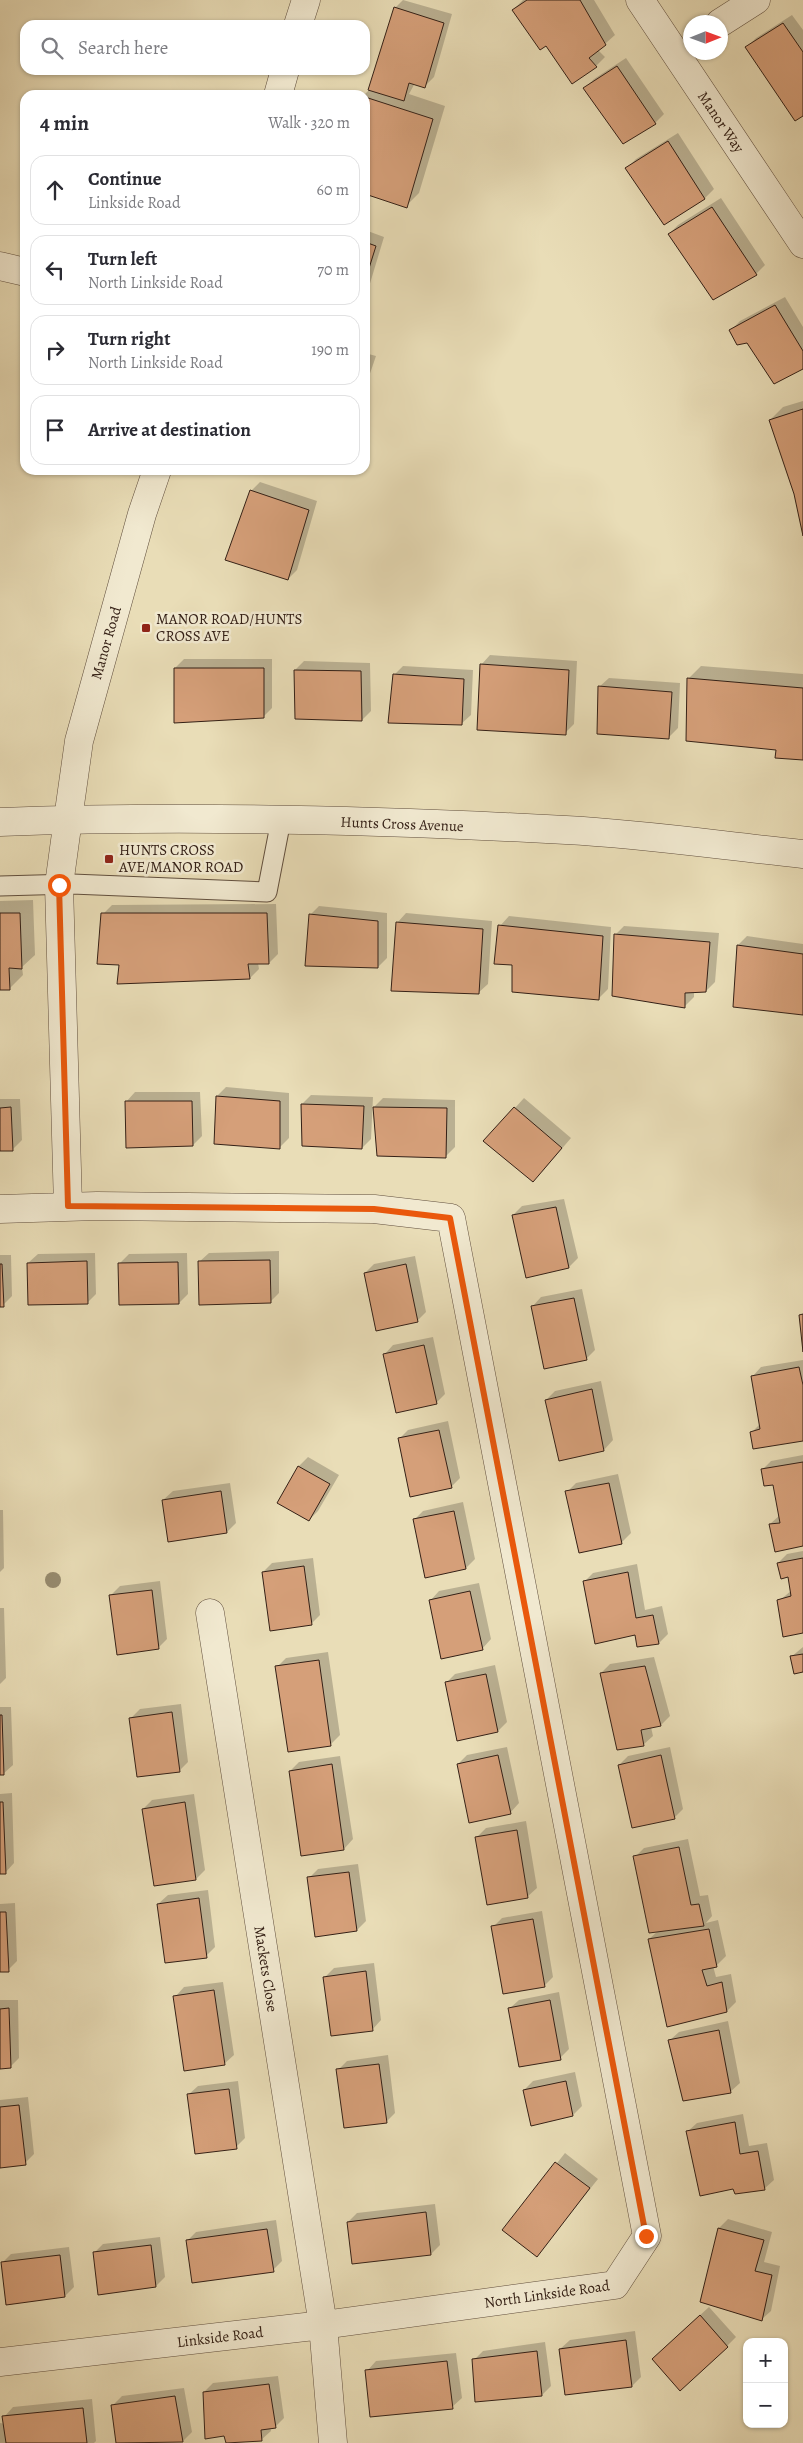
<!DOCTYPE html>
<meta charset="utf-8">
<style>
:root{--surface:#fff;--page:#f7f7f7;--text:#2b2b33;--muted:#7c7c81;--line:#e1e1e2}
body{margin:0;font-family:Alegreya,serif;background:var(--page);color:var(--text)}
.controls{position:absolute;right:15px;bottom:15px;display:grid;overflow:hidden;border-radius:10px;box-shadow:0 1px 4px #0004}
.controls button{width:45px;height:45px;display:grid;place-items:center;padding:0;border:0;border-bottom:1px solid var(--line);background:var(--surface);color:var(--text);font:25px sans-serif}
.compass{position:absolute;left:683px;top:15px;width:45px;height:45px;border-radius:50%;background:var(--surface);box-shadow:0 1px 4px #0004;rotate:89deg}
.stop{position:absolute;width:15px;height:15px;margin:-11px;border:4px solid #ea580c;border-radius:50%;background:#fff}
.stop.end{background:#ea580c;border-color:#fff;box-shadow:0 1px 5px #0008}
.list{margin:0;padding:0;list-style:none}
h2{display:flex;justify-content:space-between;align-items:center;height:65px;margin:0;padding:0 20px;font-size:21px}
h2 small{font-size:16px;font-weight:400;color:var(--muted)}
.list li{display:grid;grid-template-columns:32px 1fr auto;gap:15px;align-items:center;box-sizing:border-box;height:70px;margin:0 10px 10px;padding:0 10px;border:1px solid var(--line);border-radius:15px}
.list b{display:block;font-size:19px;white-space:nowrap}
.list p{margin:0;font-size:16px;white-space:nowrap;color:var(--muted)}
.list em{font-size:16px;font-style:normal;color:var(--muted)}
.icon{flex:none;width:28px;height:28px;fill:none;stroke:currentColor;stroke-width:2;stroke-linecap:round;stroke-linejoin:round}
.map{position:relative;flex:none;width:803px;height:2443px;overflow:hidden}
.search{position:absolute;background:var(--surface);box-shadow:0 1px 4px #0004;left:20px;top:20px;width:350px;height:55px;display:flex;align-items:center;gap:12px;box-sizing:border-box;padding:0 18px;border-radius:15px;color:var(--muted);font-size:19px}
.panel{position:absolute;background:var(--surface);box-shadow:0 1px 4px #0004;left:20px;top:90px;width:350px;height:385px;border-radius:15px}
.map>svg:first-child{display:block}
</style>
<div class="map">
<svg width="803" height="2443" viewBox="0 0 803 2443">
<rect width="100%" height="100%" fill="#e9ddb7"/>
<filter id="stains"><feTurbulence type="fractalNoise" baseFrequency=".004" numOctaves="4"/><feColorMatrix values="0 0 0 0 .2 0 0 0 0 .09 0 0 0 0 .02 0 0 0 .5 -.17"/></filter>
<radialGradient id="worn" r=".72"><stop offset=".6" stop-color="#630" stop-opacity="0"/><stop offset="1" stop-color="#630" stop-opacity=".3"/></radialGradient>
<path fill="#0003" d="M403,0L452,14L434,77L425,86L415,83L409,94L445,106L419,193L406,206L365,193L364,95L370,89L395,8Z
M523,0H594L615,35L598,50L605,57L596,66L547,44L513,10Z
M792,15L803,30V114L747,47L756,38Z
M626,58L664,114L655,123L585,88L594,79Z
M678,133L714,189L705,198L664,223L627,168L636,159Z
M721,198L765,265L756,274L714,298L669,234L678,225Z
M365,230L384,237L365,300Z
M785,297L803,327V368L731,330L740,321Z
M365,353L376,356L365,388Z
M803,401V530L795,494L770,420L783,407Z
M260,482L317,501L297,570L288,579L251,491Z
M490,655L577,661L574,724L565,733L481,665Z
M184,659H272V708L263,717L175,668Z
M304,661L370,663L371,711L362,720L295,670Z
M403,666L473,670L471,715L461,724L394,675Z
M701,666L803,674V759L777,749L688,679Z
M609,678L680,683L678,728L669,737L599,687Z
M33,900L35,955L22,967L23,975L10,988L0,989V901Z
M276,904L278,954L269,963H258L259,969L250,978L119,983L120,964L103,914L112,905Z
M319,906L387,913V958L378,967L310,915Z
M406,913L492,921L488,984L478,993L397,923Z
M509,916L611,927L608,989L599,998L513,964L500,926Z
M624,926L719,933L715,982L706,991H694V997L685,1006L615,935Z
M747,936L803,944V1013L738,945Z
M226,1087L289,1093V1138L280,1147L217,1096Z
M135,1092H200L202,1136L193,1145L126,1102Z
M311,1095L373,1097L371,1139L362,1148L302,1104Z
M383,1098L455,1100V1147L446,1156L374,1107Z
M524,1098L571,1138L542,1172L515,1108Z
M0,1099H20L22,1140L13,1149L0,1150Z
M564,1199L578,1258L569,1267L527,1277L513,1215L522,1206Z
M279,1251V1293L270,1302L199,1262L209,1253Z
M95,1253L96,1294L87,1303L28,1263L38,1254Z
M187,1253L188,1294L179,1303L120,1263L129,1254Z
M0,1255H11L12,1296L3,1305H0Z
M415,1256L426,1312L417,1321L365,1273L374,1264Z
M582,1289L595,1350L586,1359L532,1307L541,1297Z
M433,1337L445,1394L436,1403L384,1355L393,1345Z
M803,1360V1440L751,1433L760,1424L752,1377L761,1367Z
M601,1381L613,1440L604,1450L546,1400L555,1391Z
M448,1421L460,1478L451,1487L399,1439L408,1430Z
M803,1455V1545L770,1524L780,1515L774,1483L762,1470L771,1461Z
M308,1457L339,1475L318,1511L309,1520L278,1503L299,1466Z
M618,1474L631,1533L622,1542L567,1492L576,1483Z
M230,1483L236,1523L227,1532L163,1500L173,1491Z
M463,1502L475,1559L466,1568L414,1520L423,1511Z
M0,1510H3L4,1568L0,1572Z
M803,1551V1632L779,1601L792,1590L789,1575L778,1563L787,1554Z
M313,1558L320,1615L311,1624L263,1572L272,1563Z
M637,1564L645,1610L662,1606L668,1634L659,1643L636,1634L584,1582L593,1573Z
M160,1581L167,1639L158,1648L110,1596L120,1586Z
M479,1583L491,1639L482,1649L430,1601L439,1591Z
M0,1608H4L6,1678L0,1684Z
M803,1647V1671L791,1657Z
M328,1652L340,1735L331,1744L277,1667L286,1658Z
M654,1657L670,1716L661,1725L651,1727L653,1736L643,1745L601,1673L610,1664Z
M495,1665L507,1722L498,1731L458,1740L446,1683L455,1674Z
M181,1704L188,1762L179,1771L131,1718L140,1709Z
M0,1707H11L13,1765L3,1774H0Z
M507,1747L519,1803L510,1813L458,1764L467,1755Z
M670,1747L683,1809L674,1818L619,1765L628,1756Z
M340,1756L353,1839L344,1849L290,1771L299,1762Z
M12,1793L14,1863L5,1873H0V1794Z
M194,1794L205,1870L196,1879L143,1809L152,1800Z
M526,1821L537,1888L527,1897L477,1837L486,1828Z
M688,1839L700,1896L708,1895L712,1916L706,1923L718,1920L726,1956L717,1965L713,1966L716,1977L731,1974L736,2002L727,2011L649,1939L658,1931L635,1857L644,1848Z
M358,1864L366,1921L357,1930L309,1878L318,1869Z
M208,1890L215,1947L206,1956L158,1904L168,1895Z
M15,1903L17,1961L8,1970L0,1971V1904Z
M542,1911L553,1977L544,1986L493,1927L502,1918Z
M374,1963L381,2020L372,2030L325,1977L334,1968Z
M223,1982L234,2055L224,2064L175,1997L184,1987Z
M559,1992L569,2049L560,2058L509,2009L519,2000Z
M0,2000H18L19,2058L10,2067L0,2068Z
M728,2021L740,2083L730,2092L669,2041L679,2032Z
M388,2055L395,2113L386,2122L338,2070L347,2061Z
M575,2072L582,2106L573,2115L524,2090L533,2081Z
M238,2081L245,2138L236,2147L188,2095L198,2086Z
M28,2097L34,2154L25,2163L0,2167V2100Z
M743,2114L749,2146L767,2143L774,2180L764,2189L734,2188L687,2132L697,2123Z
M565,2153L598,2179L537,2255L504,2230Z
M435,2204L440,2245L431,2254L353,2263L348,2222L357,2213Z
M728,2219L772,2232L764,2262L780,2266L771,2311L761,2320L719,2228Z
M276,2220L282,2261L273,2270L187,2241L196,2232Z
M160,2237L165,2277L156,2286L94,2253L103,2244Z
M69,2247L74,2287L65,2296L2,2263L11,2254Z
M709,2307L736,2337L727,2346L662,2350Z
M635,2331L641,2377L632,2386L560,2349L570,2340Z
M545,2342L551,2386L542,2395L474,2360L483,2351Z
M456,2353L462,2398L452,2407L367,2371L376,2361Z
M278,2376L284,2418L275,2427H270L271,2431L261,2440L204,2392L213,2383Z
M184,2388L192,2432L183,2441L117,2443L112,2406L122,2396Z
M92,2399L96,2441L94,2443H0V2423L5,2424L4,2417L13,2407Z"/>
<path fill="#d59f79" stroke="#342016" d="M527,0H580L606,45L589,58L597,67L572,84L546,46L540,50L512,10Z
M394,7L444,23L425,88L409,83L404,101L368,90Z
M783,23L803,52V116L795,121L745,47Z
M617,66L656,124L623,144L583,88Z
M365,97L433,119L407,208L365,194Z
M668,141L705,199L664,225L625,168Z
M712,207L757,275L713,300L668,234Z
M365,242L376,246L365,281Z
M775,305L803,351V369L774,384L747,343L737,345L729,330Z
M803,409V536L794,494L769,420Z
M250,490L309,510L288,580L225,560Z
M480,664L569,670L566,735L477,730Z
M174,668H264V718L174,723Z
M294,670L361,671L362,721L295,719Z
M393,674L464,679L462,725L388,723Z
M687,678L803,688V760L775,758L776,750L686,741Z
M598,686L672,692L669,739L597,734Z
M0,913H20L22,969L9,968L10,990H0Z
M101,913H267L269,964H248L250,979L117,984L119,965L97,964Z
M309,914L378,921V968L305,966Z
M396,922L483,929L479,994L391,991Z
M498,925L603,936L599,1000L512,992V965L494,964Z
M614,934L710,942L706,992L685,993V1008L612,996Z
M737,945L803,954V1015L733,1007Z
M216,1096L280,1101V1149L214,1144Z
M125,1101H192L193,1146L126,1148Z
M301,1104L364,1106L362,1149L302,1146Z
M11,1107L13,1151H0V1108Z
M373,1107L447,1108L446,1158L377,1156Z
M514,1107L562,1148L533,1182L483,1141Z
M556,1207L569,1268L526,1278L512,1215Z
M270,1260L271,1303L199,1305L198,1261Z
M87,1261L88,1304L28,1305L27,1263Z
M178,1262L179,1304L119,1305L118,1263Z
M0,1264H2L4,1307H0Z
M406,1264L418,1322L376,1331L364,1273Z
M574,1298L587,1360L544,1369L531,1306Z
M803,1314V1352L799,1315Z
M424,1345L437,1404L396,1413L383,1354Z
M799,1367L803,1385V1441L753,1449L750,1432L760,1429L751,1376Z
M592,1389L604,1451L559,1461L545,1400Z
M439,1430L452,1488L410,1497L398,1438Z
M803,1462V1546L775,1552L769,1524L780,1523L773,1485L764,1486L761,1469Z
M298,1466L330,1484L309,1521L277,1503Z
M609,1483L622,1544L579,1553L565,1491Z
M221,1491L227,1533L168,1542L162,1500Z
M454,1511L466,1569L425,1578L413,1519Z
M803,1558V1633L783,1637L777,1600L791,1596L788,1577L781,1579L777,1563Z
M304,1566L312,1625L270,1631L262,1572Z
M628,1572L636,1618L653,1615L659,1644L637,1647L635,1635L595,1644L583,1581Z
M152,1590L159,1649L117,1655L109,1595Z
M470,1591L483,1650L441,1659L429,1600Z
M803,1654V1672L794,1674L790,1656Z
M319,1660L331,1746L288,1752L275,1666Z
M645,1666L661,1726L641,1730L644,1746L617,1750L600,1673Z
M486,1674L498,1732L457,1741L445,1682Z
M172,1712L180,1772L137,1777L129,1718Z
M0,1715H2L4,1775H0Z
M498,1755L511,1814L469,1823L457,1764Z
M661,1755L675,1819L632,1828L618,1765Z
M332,1764L344,1850L301,1856L289,1771Z
M0,1802H3L6,1874H0Z
M185,1802L196,1880L154,1886L142,1809Z
M517,1830L528,1898L487,1905L475,1837Z
M679,1847L691,1905L699,1904L704,1926L649,1933L633,1856Z
M349,1872L357,1931L315,1937L307,1877Z
M199,1898L207,1958L165,1963L157,1904Z
M0,1912H6L9,1972H0Z
M533,1919L545,1987L503,1994L491,1926Z
M709,1929L717,1967L702,1970L707,1986L722,1982L727,2012L667,2027L648,1939Z
M366,1971L373,2031L331,2036L323,1977Z
M214,1990L225,2065L184,2071L173,1996Z
M550,2000L561,2060L519,2067L508,2008Z
M9,2008L11,2068L0,2069V2009Z
M719,2030L731,2093L683,2101L668,2040Z
M379,2064L387,2123L344,2128L336,2069Z
M566,2081L573,2116L531,2126L523,2090Z
M229,2089L237,2149L195,2154L187,2094Z
M19,2105L26,2165L0,2168V2107Z
M735,2122L740,2154L758,2151L765,2190L735,2194L733,2189L700,2196L686,2131Z
M555,2162L590,2188L537,2257L502,2230Z
M426,2212L431,2255L352,2264L347,2222Z
M718,2228L764,2240L755,2271L772,2275L762,2321L700,2302Z
M267,2229L274,2272L192,2283L186,2240Z
M151,2245L156,2287L98,2295L93,2252Z
M60,2255L65,2297L6,2305L1,2262Z
M700,2315L728,2347L680,2391L652,2359Z
M626,2340L632,2387L565,2395L559,2349Z
M537,2351L542,2396L475,2402L472,2359Z
M447,2361L453,2409L370,2417L365,2370Z
M269,2384L276,2428L261,2430L262,2441L226,2443L224,2436L205,2439L203,2392Z
M175,2396L183,2442L116,2443L111,2405Z
M83,2408L87,2443H6L2,2416Z"/>
<g fill="none" stroke-linecap="round" stroke-linejoin="round">
<g stroke="#614f3e" stroke-width="21">
<path id="service" d="M0,886L72,884L267,892L281,820"/>
</g>
<g stroke="#614f3e" stroke-width="29">
<path id="minor" d="M640,0L803,244
M720,23L756,0
M0,266L25,272
M68,819L59,885L68,1206
M0,1209L97,1206L374,1209L451,1218L647,2236L615,2285L323,2325L210,1613
M0,2362L323,2325L333,2443"/>
</g>
<g stroke="#614f3e" stroke-width="29">
<path id="tertiary" d="M298,25L306,0
M278,95L285,70
M68,819L79,741L142,514L157,470
M0,822C188,815 378,820 566,830C645,834 724,846 803,854"/>
</g>
<use href="#service" stroke="#f1e9d0" stroke-width="19"/>
<use href="#minor" stroke="#f1e9d0" stroke-width="28"/>
<use href="#tertiary" stroke="#f1e9d0" stroke-width="28"/>
</g>
<circle fill="#978b6f" cx="53" cy="1580" r="8"/>
<g fill="none" stroke-linecap="round" stroke-linejoin="round">
<path stroke="#ea580c" stroke-width="6" d="M59,885L68,1206L374,1209L450,1218L646,2236"/>
</g>
<g fill="#8f2418" stroke="#f1e9d0" stroke-width="2">
<rect x="141" y="623" width="10" height="10" rx="2.5"/>
<rect x="104" y="854" width="10" height="10" rx="2.5"/>
</g>
<g text-anchor="middle" dominant-baseline="central" stroke-width="5" stroke-linejoin="round" paint-order="stroke">
<g font-size="15" fill="#342016" stroke="#f1e9d0">
<text transform="translate(721 122) rotate(56)">Manor Way</text>
<text transform="translate(106 643) rotate(-74)">Manor Road</text>
<text transform="translate(402 824) rotate(2)">Hunts Cross Avenue</text>
<text transform="translate(266 1969) rotate(81)">Mackets Close</text>
<text transform="translate(547 2294) rotate(-8)">North Linkside Road</text>
<text transform="translate(220 2337) rotate(-7)">Linkside Road</text>
</g>
<g font-size="15" fill="#342016" stroke="#f1e9d0" text-anchor="start">
<text x="156" y="619">MANOR ROAD/HUNTS<tspan x="156" dy="17">CROSS AVE</tspan></text>
<text x="119" y="850">HUNTS CROSS<tspan x="119" dy="17">AVE/MANOR ROAD</tspan></text>
</g>
</g>
<rect width="100%" height="100%" filter="url(#stains)"/>
<rect width="100%" height="100%" fill="url(#worn)"/>
</svg>
<div class="controls">
<button>+</button>
<button>−</button>
</div>
<svg class="compass" viewBox="-18 -18 36 36"><path d="M0-13l5 13h-10z" fill="#e53935"/><path d="M0 13l5-13h-10z" fill="#7c7c81"/></svg>
<div class="stop" style="left:59px;top:885px"></div>
<div class="stop end" style="left:646px;top:2236px"></div>
<div class="search"><svg class="icon" aria-label="search" viewBox="0 0 24 24"><circle cx="10" cy="10" r="6"/><path d="M15 15l6 6"/></svg>Search here</div>
<section class="panel">
<h2>4 min<small>Walk · 320 m</small></h2>
<ul class="list">
<li><svg class="icon" aria-label="ahead" viewBox="0 0 24 24"><path d="M12 20V5M6 11l6-6 6 6"/></svg><div><b>Continue</b><p>Linkside Road</p></div><em>60 m</em></li>
<li><svg class="icon" aria-label="left" viewBox="0 0 24 24"><path d="M17 20v-9H6M10 6l-5 5 5 5"/></svg><div><b>Turn left</b><p>North Linkside Road</p></div><em>70 m</em></li>
<li><svg class="icon" aria-label="right" viewBox="0 0 24 24"><path d="M7 20v-9h11M14 6l5 5-5 5"/></svg><div><b>Turn right</b><p>North Linkside Road</p></div><em>190 m</em></li>
<li><svg class="icon" aria-label="arrive" viewBox="0 0 24 24"><path d="M6 21V4h12l-3 4 3 4H6"/></svg><div><b>Arrive at destination</b></div></li>
</ul>
</section>
</div>
